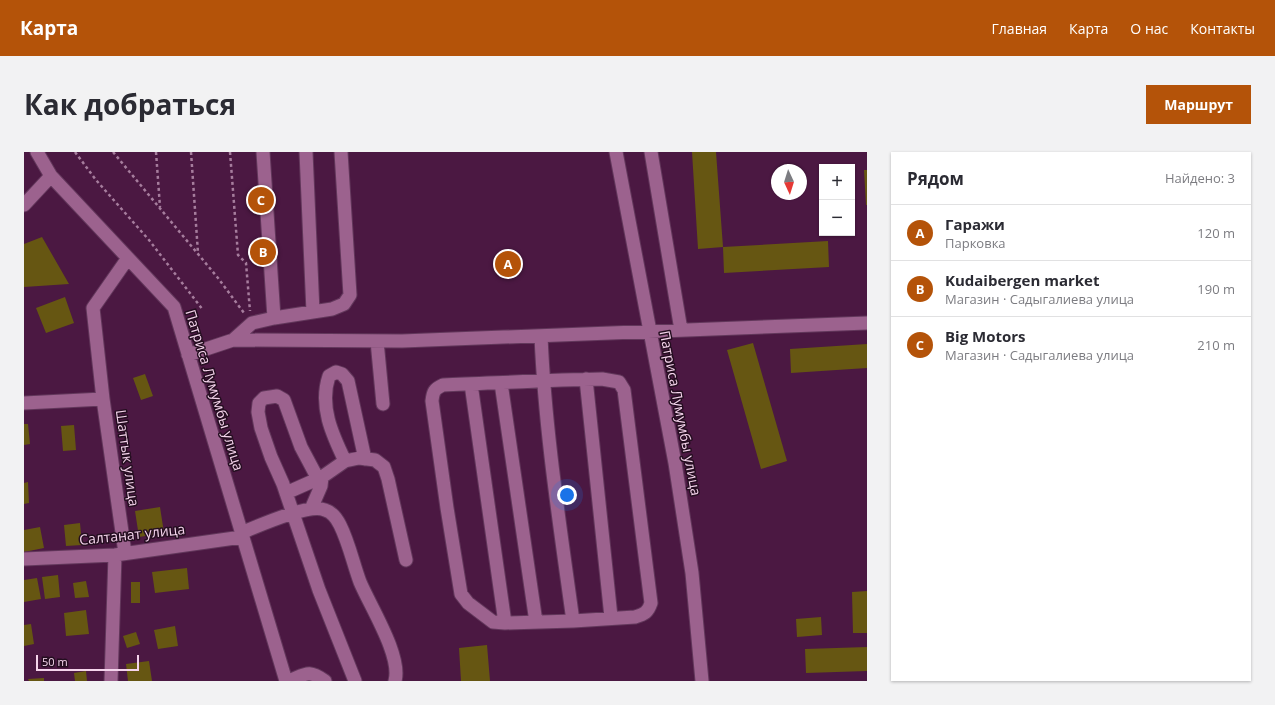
<!DOCTYPE html>
<html lang="ru">
<meta charset="utf-8">
<style>
:root{--surface:#fff;--page:#f2f2f3;--text:#2b2b33;--muted:#7c7c81;--line:#e1e1e2;--accent:#b45309}
body{margin:0;font-family:"Open Sans",sans-serif;background:var(--page);color:var(--text)}
.controls{position:absolute;right:12px;top:12px;display:grid;overflow:hidden;border-radius:0px;box-shadow:0 1px 3px #0004}
.controls button{width:36px;height:36px;display:grid;place-items:center;padding:0;border:0;border-bottom:1px solid var(--line);background:var(--surface);color:var(--text);font:20px sans-serif}
.compass{position:absolute;left:747px;top:12px;width:36px;height:36px;border-radius:50%;background:var(--surface);box-shadow:0 1px 3px #0004;rotate:176deg}
.scale{position:absolute;left:12px;bottom:10px;width:103px;box-sizing:border-box;padding-left:4px;border:2px solid #f5d4ec;border-top:0;font-size:11px;line-height:14px;white-space:nowrap;color:#f5d4ec;-webkit-text-stroke:3px #240e20;paint-order:stroke}
.you{position:absolute;left:543px;top:343px;width:14px;height:14px;margin:-10px;border:3px solid #fff;border-radius:50%;background:#1a73e8;box-shadow:0 0 0 6px #1a73e833}
.badge{display:grid;place-items:center;width:26px;height:26px;border-radius:50%;background:var(--accent);color:#fff;font-size:13px;font-weight:700}
.pin{position:absolute;translate:-50% -50%;border:2px solid #fff;box-shadow:0 1px 4px #0006}
.list{margin:0;padding:0;list-style:none}
h2{display:flex;justify-content:space-between;align-items:center;height:52px;margin:0;padding:0 16px;font-size:17px}
h2 small{font-size:13px;font-weight:400;color:var(--muted)}
.list li{display:grid;grid-template-columns:26px 1fr auto;gap:12px;align-items:center;box-sizing:border-box;height:56px;padding:0 16px;border-top:1px solid var(--line)}
.list b{display:block;font-size:15px;white-space:nowrap}
.list p{margin:0;font-size:13px;white-space:nowrap;color:var(--muted)}
.list em{font-size:13px;font-style:normal;color:var(--muted)}
.map{position:relative;flex:none;width:843px;height:529px;overflow:hidden;border-radius:0px}
header{display:flex;align-items:center;gap:24px;box-sizing:border-box;height:56px;padding:0 20px;background:var(--accent);color:#fff}
header strong{font-size:19px}
nav{display:flex;gap:22px;margin-inline-start:auto;font-size:14px}
.intro{display:flex;align-items:center;justify-content:space-between;box-sizing:border-box;height:96px;padding:0 24px}
h1{margin:0;font-size:28px}
.button{padding:10px 18px;border-radius:0px;background:var(--accent);color:#fff;font-size:14px;font-weight:700}
main{display:flex;gap:24px;padding:0 24px}
aside{flex:1;background:var(--surface);border-radius:0px;box-shadow:0 1px 3px #0004}
.map>svg:first-child{display:block}
</style>
<header>
<strong>Карта</strong>
<nav><a>Главная</a><a>Карта</a><a>О нас</a><a>Контакты</a></nav>
</header>
<div class="intro"><h1>Как добраться</h1><a class="button">Маршрут</a></div>
<main>
<div class="map">
<svg width="843" height="529" viewBox="0 0 843 529">
<rect width="100%" height="100%" fill="#4b1842"/>
<path fill="#665612" d="M668,0H692L699,95L674,97Z
M840,18H843V53H842Z
M18,85L45,132L0,135V92Z
M804,89L805,115L700,121L699,95Z
M41,145L50,171L22,181L12,156Z
M729,191L763,309L737,317L703,198Z
M843,192V216L767,221L766,197Z
M121,222L129,244L117,248L109,226Z
M0,272H4L6,292L0,293Z
M50,273L52,298L39,299L37,274Z
M4,330L5,351L0,352V331Z
M136,355L140,381L115,385L111,359Z
M56,371L58,393L42,394L40,373Z
M16,375L20,396L0,400V378Z
M163,416L165,437L131,441L128,420Z
M34,423L36,445L21,447L18,425Z
M13,426L17,447L0,450V428Z
M62,429L65,445L51,446L49,431Z
M107,430H116V451H107Z
M843,439V481H829L828,440Z
M62,458L65,482L42,484L40,461Z
M797,465L798,483L773,485L772,467Z
M7,472L10,492L0,494V473Z
M151,474L154,494L134,497L130,478Z
M112,480L116,492L103,496L99,484Z
M463,493L466,529H437L435,496Z
M843,495V519L782,521L781,497Z
M125,509L128,529H104L102,512Z
M62,519L63,529H51L50,521Z
M20,526V529H5L4,527Z"/>
<g fill="none" stroke-linecap="round" stroke-linejoin="round">
<g stroke="#62375b" stroke-width="15">
<path id="minor" d="M13,0L27,24L150,155L262,529
M239,0L250,166
M282,0L289,160
M592,0L651,311L668,421L678,529
M627,0L657,178
M0,53L27,24
M517,184C521,279 536,374 549,469
M209,188L378,189L843,171
M353,189L359,252
M164,203L209,188L228,171L250,166L308,157L320,152L326,143L317,0
M562,227L587,465
M578,227L595,230L600,238L627,451C624,460 621,462 611,465L549,469L481,471L469,470L444,451L437,442L423,356L408,249C409,240 410,237 419,233C472,231 525,228 578,227Z
M477,231L512,470
M447,232L481,471
M79,247L69,156L104,106
M0,251L79,247L101,401
M321,309C308,282 295,254 305,224L312,220L318,222L324,229L341,307
M294,327L277,295L260,248L253,244L240,246L235,251L234,260L237,276L247,305L259,332L295,438L331,529
M262,341L298,325
M287,357L297,334L298,325L321,309L335,306L351,308L360,315L364,327L382,408
M217,381C234,374 285,351 301,358C308,360 313,367 316,373C325,391 329,411 336,430C346,454 378,504 371,529
M0,407L91,403L218,385
M87,529L91,403
M265,529C282,522 284,517 301,529"/>
</g>
<path stroke="#a67d9d" stroke-width="2.5" stroke-dasharray="3 3" stroke-linecap="butt" d="M51,0L72,28L125,88L179,158
M89,0L194,126L220,161
M132,0L136,55
M167,0L174,101
M206,0L214,103L222,111L226,159"/>
<use href="#minor" stroke="#9c628e" stroke-width="13"/>
</g>
<g text-anchor="middle" dominant-baseline="central" stroke-width="3" stroke-linejoin="round" paint-order="stroke">
<g font-size="14" fill="#f5d4ec" stroke="#240e20">
<text transform="translate(191 238) rotate(73)">Патриса Лумумбы улица</text>
<text transform="translate(657 261) rotate(79)">Патриса Лумумбы улица</text>
<text transform="translate(104 306) rotate(82)">Шаттык улица</text>
<text transform="translate(108 382) rotate(-6)">Салтанат улица</text>
</g>
</g>
</svg>
<div class="controls">
<button>+</button>
<button>−</button>
</div>
<svg class="compass" viewBox="-18 -18 36 36"><path d="M0-13l5 13h-10z" fill="#e53935"/><path d="M0 13l5-13h-10z" fill="#7c7c81"/></svg>
<div class="scale">50 m</div>
<div class="you"></div>
<div class="pin badge" style="left:484px;top:112px">A</div>
<div class="pin badge" style="left:239px;top:100px">B</div>
<div class="pin badge" style="left:237px;top:48px">C</div>
</div>
<aside>
<h2>Рядом<small>Найдено: 3</small></h2>
<ul class="list">
<li><span class="badge">A</span><div><b>Гаражи</b><p>Парковка</p></div><em>120 m</em></li>
<li><span class="badge">B</span><div><b>Kudaibergen market</b><p>Магазин · Садыгалиева улица</p></div><em>190 m</em></li>
<li><span class="badge">C</span><div><b>Big Motors</b><p>Магазин · Садыгалиева улица</p></div><em>210 m</em></li>
</ul>
</aside>
</main>
